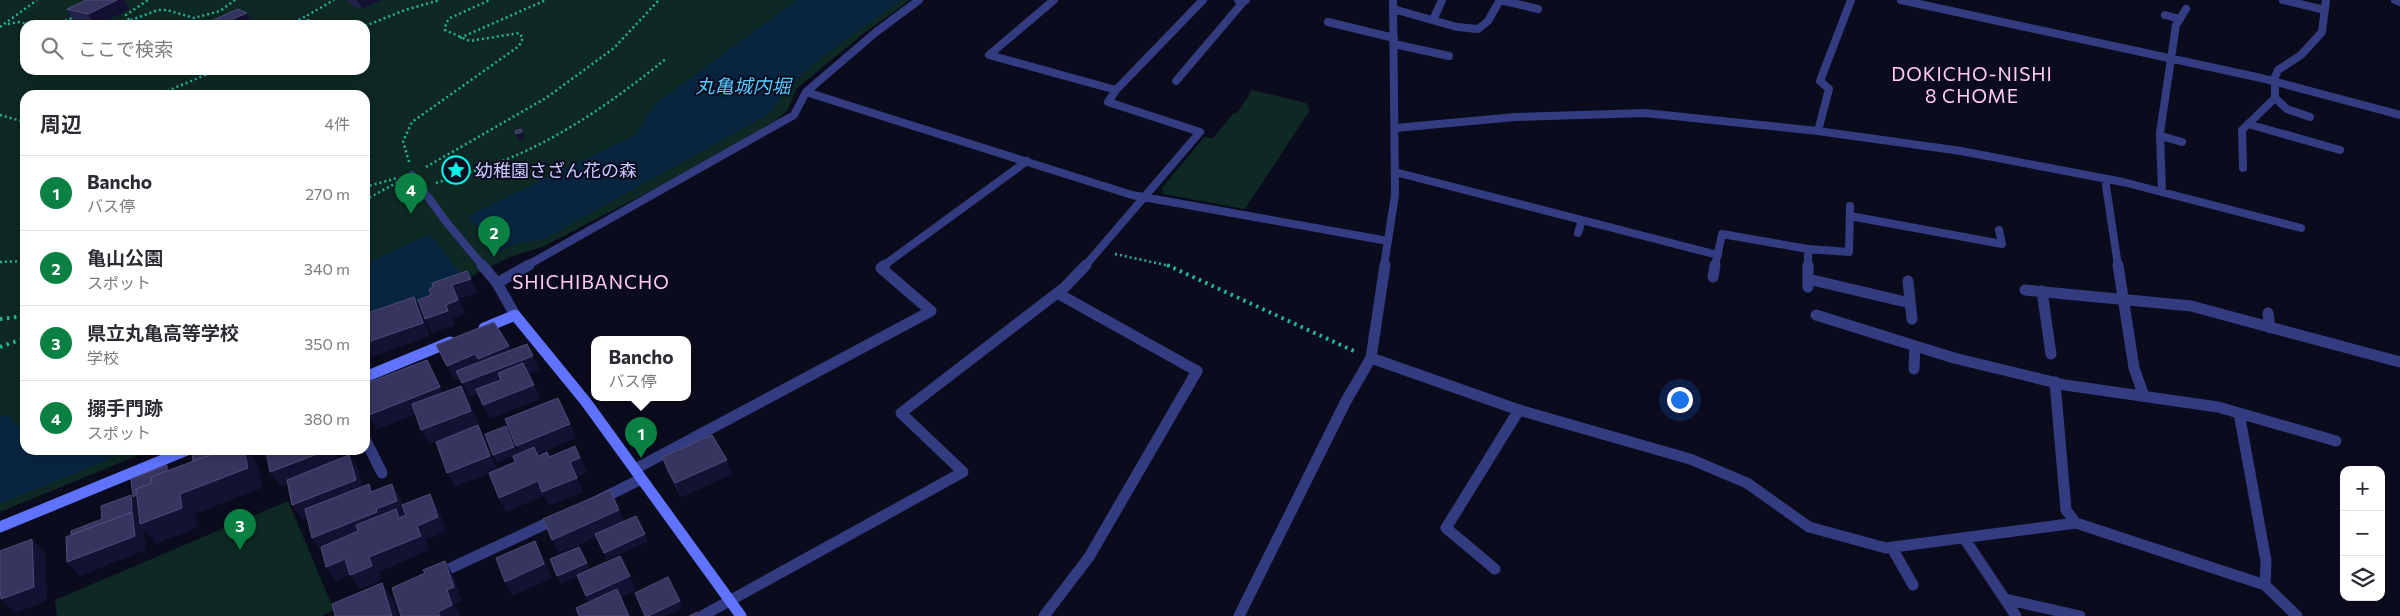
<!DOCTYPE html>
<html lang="ja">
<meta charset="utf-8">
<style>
:root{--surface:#fff;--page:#f2f2f3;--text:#2b2b33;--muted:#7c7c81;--line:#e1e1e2;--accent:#0b8043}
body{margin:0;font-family:Commissioner,"Noto Sans JP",sans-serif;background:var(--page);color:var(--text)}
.controls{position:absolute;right:15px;bottom:15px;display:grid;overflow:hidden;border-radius:10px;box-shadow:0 2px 12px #0003}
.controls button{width:45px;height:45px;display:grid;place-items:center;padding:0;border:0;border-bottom:1px solid var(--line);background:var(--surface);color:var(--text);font:25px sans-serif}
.you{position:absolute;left:1679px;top:399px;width:18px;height:18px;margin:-12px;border:4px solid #fff;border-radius:50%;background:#1a73e8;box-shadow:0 0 0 8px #1a73e833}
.badge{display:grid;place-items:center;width:32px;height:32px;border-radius:50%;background:var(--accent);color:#fff;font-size:16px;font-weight:700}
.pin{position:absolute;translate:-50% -41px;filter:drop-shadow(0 1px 2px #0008)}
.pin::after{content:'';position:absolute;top:26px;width:18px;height:15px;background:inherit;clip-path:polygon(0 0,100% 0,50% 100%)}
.popup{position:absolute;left:591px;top:336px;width:100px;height:65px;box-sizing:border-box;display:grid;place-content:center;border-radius:10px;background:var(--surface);filter:drop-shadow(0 1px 4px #0005);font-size:16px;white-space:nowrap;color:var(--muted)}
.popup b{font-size:19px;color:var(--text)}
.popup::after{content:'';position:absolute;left:50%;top:100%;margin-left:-10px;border:10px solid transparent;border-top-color:var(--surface)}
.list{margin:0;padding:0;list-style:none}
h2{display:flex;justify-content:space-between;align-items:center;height:65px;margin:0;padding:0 20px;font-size:21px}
h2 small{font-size:16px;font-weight:400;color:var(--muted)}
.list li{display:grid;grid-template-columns:32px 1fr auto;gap:15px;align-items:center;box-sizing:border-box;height:75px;padding:0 20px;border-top:1px solid var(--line)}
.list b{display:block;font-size:19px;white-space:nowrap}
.list p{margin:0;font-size:16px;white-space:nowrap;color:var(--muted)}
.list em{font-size:16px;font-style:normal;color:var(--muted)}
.icon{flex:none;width:28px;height:28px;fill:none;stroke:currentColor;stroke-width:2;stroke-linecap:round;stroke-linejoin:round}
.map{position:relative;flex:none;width:2400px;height:616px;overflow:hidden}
.search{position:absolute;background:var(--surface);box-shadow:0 2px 12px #0003;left:20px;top:20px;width:350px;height:55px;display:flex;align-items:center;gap:12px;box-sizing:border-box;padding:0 18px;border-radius:15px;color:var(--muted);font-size:19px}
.panel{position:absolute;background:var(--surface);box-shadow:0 2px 12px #0003;left:20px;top:90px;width:350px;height:365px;border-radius:15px}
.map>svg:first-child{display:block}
</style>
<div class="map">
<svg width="2400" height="616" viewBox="0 0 2400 616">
<rect width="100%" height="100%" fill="#0b0b1e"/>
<path fill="#0e2823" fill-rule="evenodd" d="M0,0H910L863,34L797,88L787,111L775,121L660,186L542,247L510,257L365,328V95H25V450H151L0,512ZM25,25H365V70H25Z
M1252,90L1306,103L1310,110L1245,209L1163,194L1162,188L1204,137L1213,138L1233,114L1238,112Z
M288,501L334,610L321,616H57L55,600Z"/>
<path fill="#082540" d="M797,0H901C856,34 800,65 769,114L542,240L516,243L498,253L468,216L635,135L656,103Z
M429,234L462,275L422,299L365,325V264Z
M8,415L15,425L25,427V450H131L0,504V417Z"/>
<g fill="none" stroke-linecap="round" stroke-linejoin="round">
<path stroke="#27b496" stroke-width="2.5" stroke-dasharray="2 3" stroke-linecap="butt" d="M129,20L126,15L148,0
M126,22L158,10H167L194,18L220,11L235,0
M8,24L19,22L31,25
M56,25L74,17
M290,25L308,15
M305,25L308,21V15L334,0
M365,26L405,10L440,0
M0,27L37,0
M460,38L546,0
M158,95L217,70
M0,115L25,122
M409,162L403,141L412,122L519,46L523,38L519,33L470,41L445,30L446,23L450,18L490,0
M426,167L546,98L614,48L659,0
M436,183C464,174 493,166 519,154C573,130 621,95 667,58
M365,187L397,178
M365,200L398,182
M1115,254L1170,266
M0,262L25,261"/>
<path stroke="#27b496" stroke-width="4" stroke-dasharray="2.5 4.5" stroke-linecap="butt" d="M1167,265L1356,352
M0,319L25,316
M0,347L25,338"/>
<path stroke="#333c80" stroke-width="8" d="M1176,81L1244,1
M412,175L447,223L483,266"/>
<path stroke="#333c80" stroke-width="11" d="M482,265L497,283
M1057,293L1197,371"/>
<path stroke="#333c80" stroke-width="8" d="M1054,0L989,55L1116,90L1108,102L1200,132L1085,266
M1238,0H1246
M1500,0L1538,9
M1901,0L2261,78L2400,115
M2283,0L2325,10
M2395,0L2400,2
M1393,9L1457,27L1478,29L1488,21L1500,0
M2165,15L2180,19
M1433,20L1442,0
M1328,22L1394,38
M1394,44L1449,56
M1116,90L1203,0
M806,92L1132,195L1388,241
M2275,98L2287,109L2310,117
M2248,124L2340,150
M1396,128L1515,117L1645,113L1818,131L1961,151L2123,182L2301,228
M1818,131L1829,89L1820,81L1851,0
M2161,136L2182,142
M2243,168L2242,130L2275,98V77L2278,70L2301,55L2322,32L2326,0
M1395,172L1718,255
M2105,179L2118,266
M2162,192L2160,133L2176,25L2186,9
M1850,216L2002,244L1999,230
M1578,233L1582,220
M1808,249L1849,252L1850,206
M526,266L794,115L806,92L876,32L919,0
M883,266L1027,161
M1384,266L1395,195L1393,0
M1715,266L1722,234L1808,249V266"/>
<path stroke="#333c80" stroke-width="11" d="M1808,265V287
M2118,265L2134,368L2144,396
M1713,277L1715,265
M1808,279L1910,303
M1908,281L1912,319
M2025,290L2191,306L2400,362
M2042,291L2051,354
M2268,313L2270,328
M515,315L497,283L529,265
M1816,315L1954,358L2065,385L2218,407L2336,441
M1371,358L1519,410L1690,459L1747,483L1809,527L1886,548L2076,523L2265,585L2297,616
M1914,369L1915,346
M2055,382L2066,510L2076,523
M2239,413L2266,561L2265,585
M365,439L382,473
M635,469L931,311L881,268L885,265
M599,500L641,479
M1964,538L2016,616
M1892,548L1913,585
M1495,569L1446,528L1519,410
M438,574L556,519
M2005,599L2080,616
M702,616L963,472L901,413L1065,287L1086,265
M1044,616L1089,557L1197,371
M1239,616L1346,401L1371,358L1385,265"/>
<path stroke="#5f73ff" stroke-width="11" d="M484,328L515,315L586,402L741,616
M365,377L450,342
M0,527L187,450"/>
</g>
<path fill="#24234d" d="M346,0H382L362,9L352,6L351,3L347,1Z
M67,9H130L98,25H90L74,21Z
M247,13L250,19L236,25H213L211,21Z
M662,457L732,474L681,497L667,471Z"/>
<path fill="#131232" d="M117,0H125L130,9L98,25H95L88,14Z
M357,0H382L362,9Z
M247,13L250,19L236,25H219Z
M522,132L525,139L519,140L516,134Z
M467,271L477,293L459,299L465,314L453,318L455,325L432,333L425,319L446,305L452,285Z
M414,297L421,311L430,336L372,357L365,345V343Z
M509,346L515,360L485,373L478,359Z
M475,354L482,368L454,380L447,366Z
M533,356L539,370L469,397L462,383Z
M427,360L447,401L377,430L369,415Z
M534,385L540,399L490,419L483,405Z
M461,386L469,400L479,425L429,444L421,430Z
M570,424L576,438L538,454L545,470L523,460L516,446Z
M478,425L485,439L497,470L455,487L447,473Z
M506,426L518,454L497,463L493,455Z
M244,450H248L257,463L262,488L195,514L197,528L156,544L144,529L146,550L80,576L67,562L131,495L136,502L138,520L141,523L180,494Z
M259,450H285L264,458Z
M328,450H335L339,463L280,486L270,472Z
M349,455L358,469L365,494L302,519L292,505Z
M580,458L587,472L577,477L583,492L549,506L544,496L506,512L499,498L538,481L570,462Z
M727,460L732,474L681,497L675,483Z
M167,465L172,473L138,504L133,497Z
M392,484L400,498L406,515L386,526L322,552L312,538L376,509Z
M430,494L438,508L446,531L426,540L429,550L379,572L381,580L360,589L350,575L369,557L417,526Z
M619,510L626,524L559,554L552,540Z
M645,534L648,541L607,560L604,553Z
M32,539L45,553L47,601L15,613L1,599Z
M535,541L542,555L552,578L512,596L505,582Z
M579,547L590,571L561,584L557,576Z
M345,559L355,573L336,581L326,567Z
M445,561L453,575L462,601L455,604L460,616H440L438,612L447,590Z
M630,576L636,590L621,598L629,616L593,610L586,596Z
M382,583L395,603L399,616H392Z
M680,601L683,608L666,616H648Z"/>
<path fill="#363560" stroke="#4d4c79" d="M86,0H117L88,14L67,9Z
M238,9L247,13L219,25L211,21Z
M206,23L211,25H201Z
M521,129L522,132L516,134L515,131Z
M467,271L471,279L452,285L458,300L446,305L448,311L425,319L418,300L431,295L429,289L433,287L432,283Z
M414,297L423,323L365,343V314Z
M494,322L509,346L478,359L475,354L447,366L436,345Z
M527,344L533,356L462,383L456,371Z
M427,360L440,387L369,415L365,406V384Z
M523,363L534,385L483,405L476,389L501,380L498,373Z
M461,386L471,411L421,430L412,404Z
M558,398L570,424L516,446L505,419Z
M478,425L490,456L447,473L436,442Z
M506,426L514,447L493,455L485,434Z
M712,435L727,460L675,483L662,457Z
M575,446L580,458L570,462L577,478L542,492L538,481L499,498L489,473L515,462L513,456L534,447L538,456L547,452L549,457Z
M201,450H223L193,461L192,453Z
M223,450H244L248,468L180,494L182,508L140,524L136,489L152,483L151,477Z
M268,450H328L270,472L266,451Z
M349,455L356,480L292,505L287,480Z
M167,465V471L151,477L152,483L136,489V495L133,497L131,479Z
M369,484L371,492L392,484L397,501L376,509L377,512L312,538L305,509Z
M610,490L619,510L552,540L543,519Z
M430,494L438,517L417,526L421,536L369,557L372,566L350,575L345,559L326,567L321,547L358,531L356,525L396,509L399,518L406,515L402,505Z
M131,495L132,512L71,535V531L102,519L101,506Z
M132,512L135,536L67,562L66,537Z
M636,516L645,534L604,553L595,534Z
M32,539L34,587L1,599L0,589V551Z
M535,541L544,564L505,582L496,558Z
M579,547L587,563L557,576L550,559Z
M620,556L630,576L586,596L577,575Z
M445,561L454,587L447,590L452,605L438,612L440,616H401L392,588L425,573L423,570Z
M668,577L680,601L648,616H645L635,593Z
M382,583L392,616H334L335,615L332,604Z
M617,589L629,616H579L576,608Z
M697,612L699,616H689Z"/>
<defs>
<g id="sight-ring" transform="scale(1.4375)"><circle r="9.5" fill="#0b0b1e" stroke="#00f3e6" stroke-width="1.5"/><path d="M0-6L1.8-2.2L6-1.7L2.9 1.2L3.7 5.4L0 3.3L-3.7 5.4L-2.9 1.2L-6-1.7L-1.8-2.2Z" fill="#00f3e6"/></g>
</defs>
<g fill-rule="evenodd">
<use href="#sight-ring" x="456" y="170"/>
</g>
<g text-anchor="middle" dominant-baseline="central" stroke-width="4" stroke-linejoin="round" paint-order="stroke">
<g font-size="18" fill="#c8caff" stroke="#0b0b1e" text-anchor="start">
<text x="475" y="170">幼稚園さざん花の森</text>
</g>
<g font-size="19" letter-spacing="1" fill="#ffcaf4" stroke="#0b0b1e">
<text x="1972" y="73">DOKICHO-NISHI<tspan x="1972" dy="22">8 CHOME</tspan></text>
<text x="591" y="281">SHICHIBANCHO</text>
</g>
<g font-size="19" font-style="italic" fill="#56caff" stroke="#0b0b1e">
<text x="743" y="85">丸亀城内堀</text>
</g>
</g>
</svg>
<div class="controls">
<button>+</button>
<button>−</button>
<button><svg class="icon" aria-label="layers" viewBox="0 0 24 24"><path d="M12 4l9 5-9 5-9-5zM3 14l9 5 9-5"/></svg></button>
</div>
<div class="you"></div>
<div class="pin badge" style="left:641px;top:458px">1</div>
<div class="popup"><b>Bancho</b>バス停</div>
<div class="pin badge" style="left:494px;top:257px">2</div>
<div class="pin badge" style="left:240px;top:550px">3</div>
<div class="pin badge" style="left:411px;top:214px">4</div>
<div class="search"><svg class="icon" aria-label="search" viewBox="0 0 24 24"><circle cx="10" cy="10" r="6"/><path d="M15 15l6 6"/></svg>ここで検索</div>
<section class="panel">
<h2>周辺<small>4件</small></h2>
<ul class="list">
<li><span class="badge">1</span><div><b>Bancho</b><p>バス停</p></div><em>270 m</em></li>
<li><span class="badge">2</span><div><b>亀山公園</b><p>スポット</p></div><em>340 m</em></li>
<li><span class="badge">3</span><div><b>県立丸亀高等学校</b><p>学校</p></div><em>350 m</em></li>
<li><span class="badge">4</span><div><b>搦手門跡</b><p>スポット</p></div><em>380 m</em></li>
</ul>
</section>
</div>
